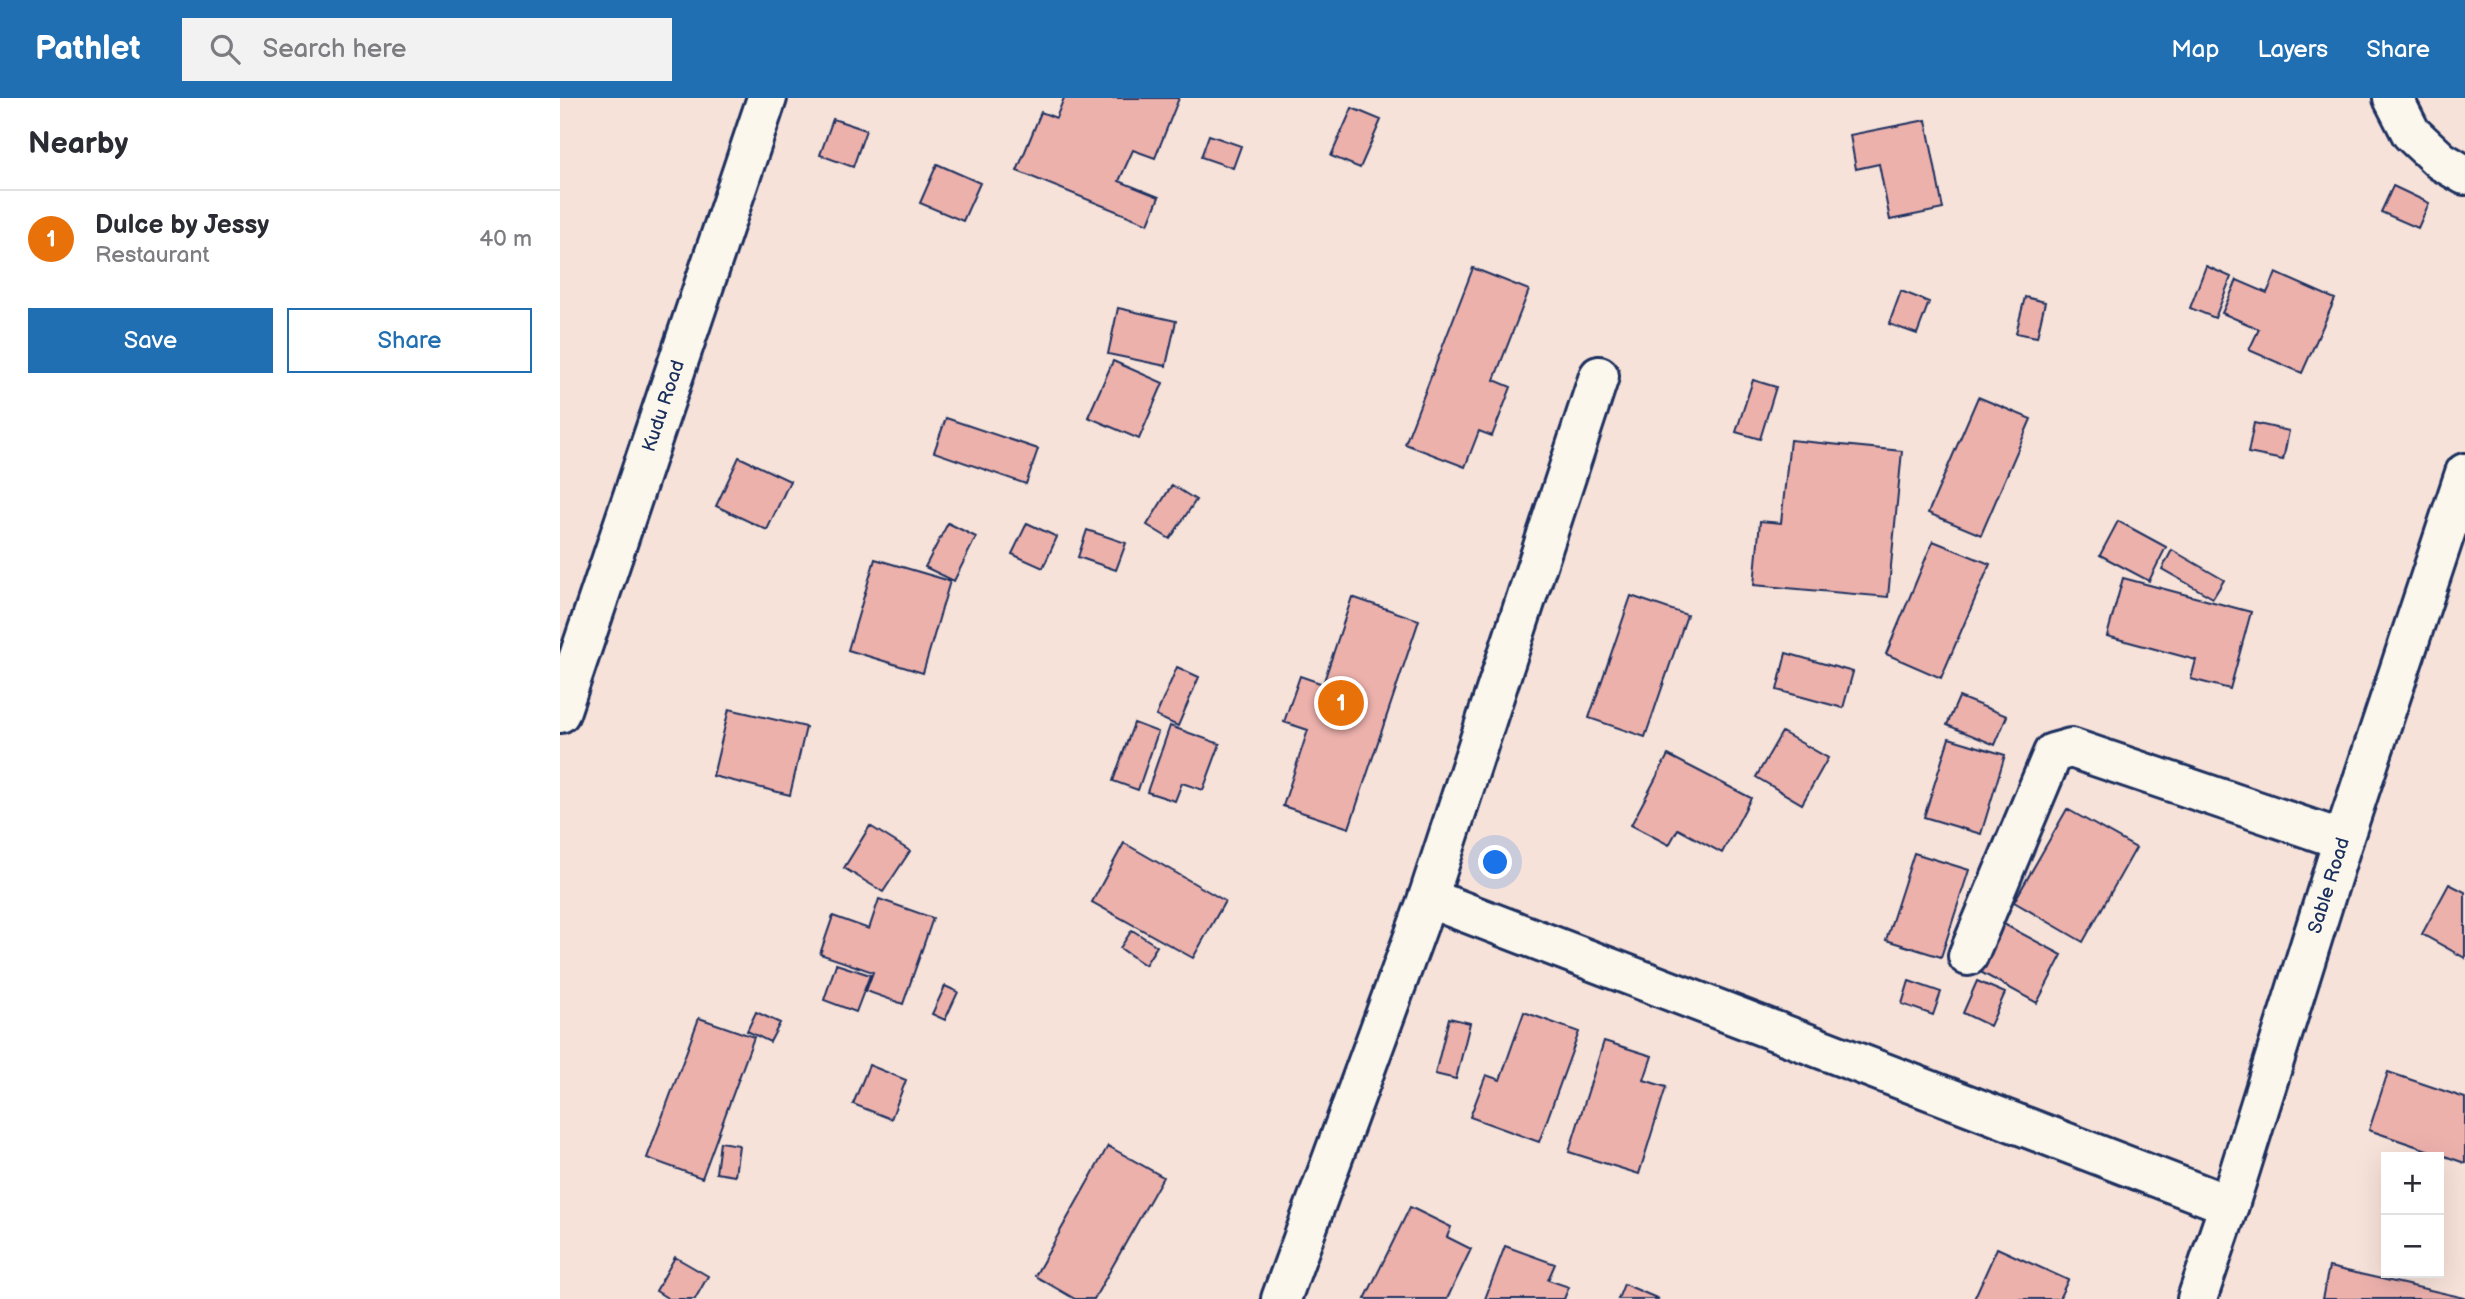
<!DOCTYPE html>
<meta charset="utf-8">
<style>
:root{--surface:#fff;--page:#f2f2f3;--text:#2b2b33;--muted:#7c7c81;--line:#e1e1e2;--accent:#1f6fb2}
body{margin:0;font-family:"Balsamiq Sans",sans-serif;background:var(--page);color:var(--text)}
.controls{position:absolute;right:21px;bottom:21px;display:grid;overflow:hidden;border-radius:0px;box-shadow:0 7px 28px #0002}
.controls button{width:63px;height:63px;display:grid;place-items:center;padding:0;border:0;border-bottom:2px solid var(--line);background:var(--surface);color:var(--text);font:35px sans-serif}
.you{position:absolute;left:936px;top:765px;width:24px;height:24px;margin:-18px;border:5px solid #fff;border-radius:50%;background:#1a73e8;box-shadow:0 0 0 10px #1a73e833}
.badge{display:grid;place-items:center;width:46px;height:46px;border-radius:50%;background:var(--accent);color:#fff;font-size:23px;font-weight:700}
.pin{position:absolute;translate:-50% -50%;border:4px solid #fff;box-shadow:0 2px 7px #0006}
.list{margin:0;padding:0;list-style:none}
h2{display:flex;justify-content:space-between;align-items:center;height:91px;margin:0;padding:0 28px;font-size:30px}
h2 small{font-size:23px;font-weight:400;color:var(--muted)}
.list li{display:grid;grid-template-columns:46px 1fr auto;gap:21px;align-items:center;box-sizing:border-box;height:98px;padding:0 28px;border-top:2px solid var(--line)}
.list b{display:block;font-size:26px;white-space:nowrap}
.list p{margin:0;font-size:23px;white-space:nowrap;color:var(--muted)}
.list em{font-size:23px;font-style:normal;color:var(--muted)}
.actions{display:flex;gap:14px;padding:21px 28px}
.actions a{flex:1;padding:16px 0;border:2px solid var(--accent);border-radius:0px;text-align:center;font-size:24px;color:var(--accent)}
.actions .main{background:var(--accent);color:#fff}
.icon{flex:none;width:38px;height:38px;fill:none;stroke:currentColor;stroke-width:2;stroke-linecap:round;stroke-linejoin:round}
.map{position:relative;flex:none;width:1905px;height:1201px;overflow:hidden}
header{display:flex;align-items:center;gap:42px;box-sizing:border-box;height:98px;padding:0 35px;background:var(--accent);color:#fff}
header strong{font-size:33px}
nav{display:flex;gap:38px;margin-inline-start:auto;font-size:24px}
.search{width:490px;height:63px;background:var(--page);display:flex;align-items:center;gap:18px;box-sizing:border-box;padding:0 24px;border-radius:0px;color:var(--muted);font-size:26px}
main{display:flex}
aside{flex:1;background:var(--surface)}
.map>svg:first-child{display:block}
</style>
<header>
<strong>Pathlet</strong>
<div class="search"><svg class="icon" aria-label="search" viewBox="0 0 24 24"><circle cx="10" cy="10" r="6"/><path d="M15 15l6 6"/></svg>Search here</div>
<nav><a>Map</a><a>Layers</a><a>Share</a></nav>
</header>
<main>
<aside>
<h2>Nearby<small></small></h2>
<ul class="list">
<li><span class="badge" style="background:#e8710a">1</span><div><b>Dulce by Jessy</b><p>Restaurant</p></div><em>40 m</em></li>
</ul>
<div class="actions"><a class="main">Save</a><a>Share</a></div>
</aside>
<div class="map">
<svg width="1905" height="1201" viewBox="0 0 1905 1201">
<rect width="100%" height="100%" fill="#f7e2d9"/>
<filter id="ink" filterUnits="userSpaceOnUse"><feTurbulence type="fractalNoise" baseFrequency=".0143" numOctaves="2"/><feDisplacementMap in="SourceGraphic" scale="14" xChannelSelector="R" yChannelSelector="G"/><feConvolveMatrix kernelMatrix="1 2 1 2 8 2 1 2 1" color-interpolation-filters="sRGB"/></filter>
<g filter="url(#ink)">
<path fill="#edb1ac" stroke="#1b2f5e" stroke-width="2" d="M504,0H619L595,60L573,52L559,83L599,99L588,126L457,73L481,14L496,20Z
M792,10L821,22L800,70L771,58Z
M273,21L306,32L293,69L260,57Z
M1366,22L1383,111L1330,122L1319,66L1296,71L1290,37Z
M649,37L681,48L673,70L641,59Z
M377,66L420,85L403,123L360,105Z
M1833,88L1869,105L1858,130L1821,114Z
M1646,168L1671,179L1655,220L1630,210Z
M913,170L969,192L934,282L951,289L932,338L919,333L905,369L845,346Z
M1716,175L1775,201L1742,275L1689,252L1699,231L1662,215L1677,182L1707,195Z
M1341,193L1369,204L1357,236L1329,226Z
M1465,199L1485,204L1477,239L1456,235Z
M558,210L616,223L606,268L548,256Z
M553,263L603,285L579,341L528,319Z
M1193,282L1216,289L1200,341L1176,334Z
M1418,299L1471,321L1421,437L1368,415Z
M386,320L478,351L466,386L374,354Z
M1694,325L1729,333L1723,362L1688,355Z
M1230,342L1342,353L1328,499L1194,487L1200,423L1221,425Z
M179,359L230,383L207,432L156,408Z
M612,387L636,402L610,441L587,427Z
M1558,423L1606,449L1589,483L1540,457Z
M388,425L416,439L394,483L365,469Z
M467,425L497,439L483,470L452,456Z
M527,432L566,445L556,472L518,459Z
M1373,443L1430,466L1381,580L1326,556Z
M1612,452L1664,482L1653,500L1602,471Z
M315,461L390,483L363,575L288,552Z
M1563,480L1691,514L1670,591L1631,581L1636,562L1547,538Z
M1071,498L1127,517L1085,639L1029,620Z
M792,499L859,522L789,730L723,708L748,632L724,624L740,578L763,586Z
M1226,555L1293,574L1283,610L1217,592Z
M617,569L639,579L618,628L596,618Z
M1399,599L1447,618L1435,647L1387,627Z
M169,611L246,629L230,697L153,678Z
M574,625L598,634L578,692L553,683Z
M610,628L660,646L643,692L622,685L615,703L587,694Z
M1222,634L1268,660L1242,706L1196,679Z
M1389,640L1445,657L1421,736L1364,719Z
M1108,657L1191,700L1162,755L1118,731L1109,747L1071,727Z
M1507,711L1576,750L1523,844L1454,804Z
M310,728L350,753L323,794L284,770Z
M564,745L665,803L633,860L532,804Z
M1354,755L1409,772L1381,859L1326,842Z
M1889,786L1905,794V860L1862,836Z
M319,801L373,820L343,906L306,893L313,874L260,856L273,818L309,831Z
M1440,824L1502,857L1477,905L1415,871Z
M572,832L597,848L585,867L560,850Z
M276,866L310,877L296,914L264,902Z
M1349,883L1381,894L1373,917L1342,906Z
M1417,883L1445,895L1430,928L1403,915Z
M385,888L398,894L385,922L372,916Z
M196,914L220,925L210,944L187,933Z
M964,914L1019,934L979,1044L910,1019L926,977L940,982Z
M139,920L194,939L142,1080L87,1060Z
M889,920L910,925L896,981L875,976Z
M1044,943L1092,958L1084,982L1106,989L1079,1076L1009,1054Z
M309,967L346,982L331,1021L293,1006Z
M1828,974L1905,1000V1065L1809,1032Z
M160,1044L179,1047L175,1078L156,1075Z
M548,1048L603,1079L534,1201H515L475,1178Z
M850,1109L891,1129L887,1139L911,1151L887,1201H805Z
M945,1148L995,1166L988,1182L1009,1189L1004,1201H925Z
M1437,1150L1508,1182L1499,1201H1414Z
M115,1159L148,1178L135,1201H109L96,1193Z
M1769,1169L1905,1200V1201H1762Z
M1064,1186L1099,1201H1058Z"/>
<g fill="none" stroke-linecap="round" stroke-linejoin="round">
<g stroke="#1b2f5e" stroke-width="44">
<g id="minor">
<path d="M1833,0L1851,35L1881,63L1905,77"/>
<path id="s1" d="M0,615L207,0"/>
<path d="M868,800L1669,1107"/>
<path d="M1408,858L1493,655L1511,650L1783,742"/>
<path d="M721,1201L868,800L1039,278"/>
<path id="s2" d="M1637,1201L1669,1107L1783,742L1905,375"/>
</g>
</g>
<use href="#minor" stroke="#fbf7ec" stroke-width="38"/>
</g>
</g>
<g text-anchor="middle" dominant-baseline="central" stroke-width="6" stroke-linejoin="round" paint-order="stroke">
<g font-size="19" fill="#1b2f5e" stroke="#fbf7ec">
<text stroke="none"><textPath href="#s1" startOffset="324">Kudu Road</textPath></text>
<text stroke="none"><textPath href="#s2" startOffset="434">Sable Road</textPath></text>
</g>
</g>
</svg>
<div class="controls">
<button>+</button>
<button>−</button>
</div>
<div class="you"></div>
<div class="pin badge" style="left:781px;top:605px;background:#e8710a">1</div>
</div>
</main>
